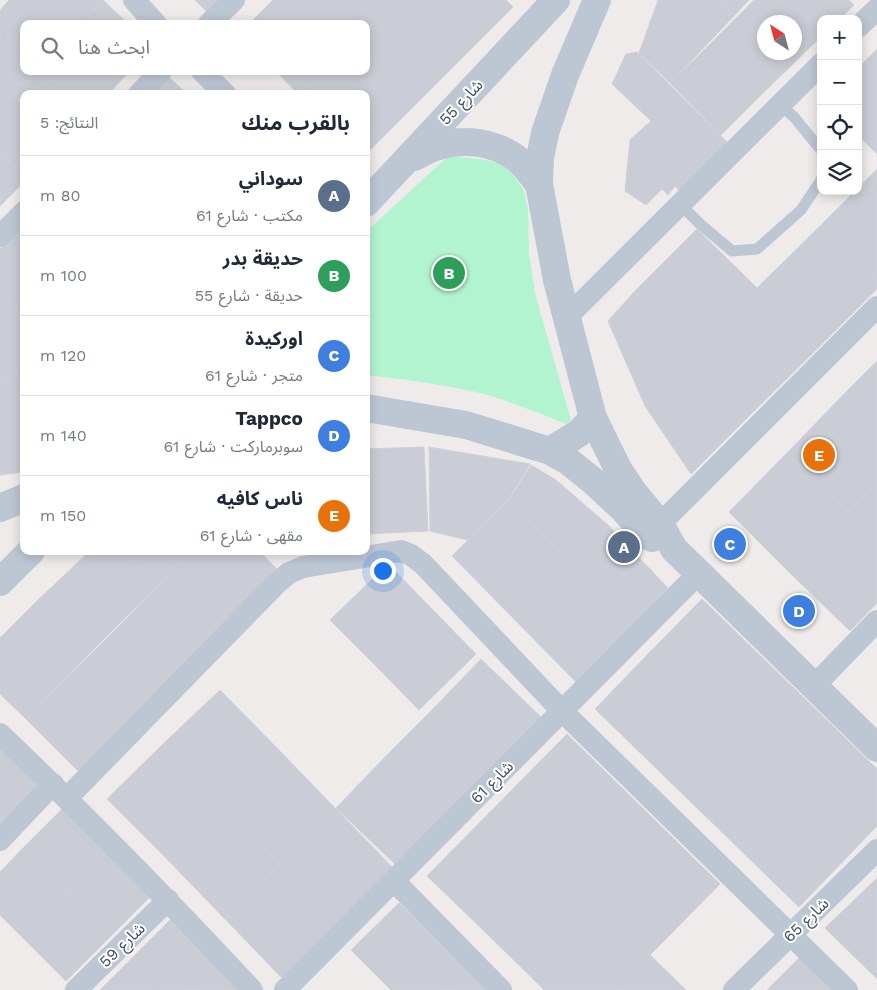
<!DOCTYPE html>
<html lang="ar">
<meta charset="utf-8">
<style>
:root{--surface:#fff;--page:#f2f2f3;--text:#1f2937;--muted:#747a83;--line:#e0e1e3;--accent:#ea580c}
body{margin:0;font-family:"Work Sans","Noto Sans Arabic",sans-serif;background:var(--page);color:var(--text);direction:rtl}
.controls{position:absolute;right:15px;top:15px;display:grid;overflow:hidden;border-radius:10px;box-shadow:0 2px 12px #0003}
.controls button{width:45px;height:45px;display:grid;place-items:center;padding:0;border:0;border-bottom:1px solid var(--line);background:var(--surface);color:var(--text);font:25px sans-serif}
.compass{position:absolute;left:757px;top:15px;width:45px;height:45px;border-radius:50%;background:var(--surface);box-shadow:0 2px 12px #0003;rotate:324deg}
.you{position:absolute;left:382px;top:570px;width:18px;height:18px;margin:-12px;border:4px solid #fff;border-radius:50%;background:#1a73e8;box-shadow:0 0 0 8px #1a73e833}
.badge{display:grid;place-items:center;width:32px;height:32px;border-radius:50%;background:var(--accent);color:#fff;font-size:16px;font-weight:700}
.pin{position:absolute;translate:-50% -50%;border:2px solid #fff;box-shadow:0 1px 5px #0006}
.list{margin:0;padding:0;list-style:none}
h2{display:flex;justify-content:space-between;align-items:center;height:65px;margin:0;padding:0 20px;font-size:21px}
h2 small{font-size:16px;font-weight:400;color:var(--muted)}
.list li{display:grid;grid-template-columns:32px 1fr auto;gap:15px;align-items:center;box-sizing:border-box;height:80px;padding:0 20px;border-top:1px solid var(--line)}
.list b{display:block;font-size:19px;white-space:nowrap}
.list p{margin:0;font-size:16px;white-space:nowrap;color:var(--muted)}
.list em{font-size:16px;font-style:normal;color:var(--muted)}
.icon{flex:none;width:28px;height:28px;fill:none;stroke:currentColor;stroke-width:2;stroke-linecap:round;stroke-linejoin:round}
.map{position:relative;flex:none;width:877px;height:990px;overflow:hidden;direction:ltr}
.search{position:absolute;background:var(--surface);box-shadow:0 2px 12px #0003;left:20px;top:20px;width:350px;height:55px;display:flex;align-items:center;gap:12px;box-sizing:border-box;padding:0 18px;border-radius:10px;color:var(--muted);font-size:19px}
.panel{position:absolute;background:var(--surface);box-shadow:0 2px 12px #0003;left:20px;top:90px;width:350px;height:465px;border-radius:10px;direction:rtl}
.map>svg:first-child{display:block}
</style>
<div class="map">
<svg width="877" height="990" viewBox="0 0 877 990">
<rect width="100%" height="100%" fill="#efebeb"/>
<path fill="#b3f4d0" d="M448,156L487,160L507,166L523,189L528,209L529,253L535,293L571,420L566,424C537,412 507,400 476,392C440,384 403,379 366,375V232Z"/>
<path fill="#cacdd5" stroke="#cfd1d9" d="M9,0H103L81,24H24V50L0,27V10Z
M103,0L128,24H81Z
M195,0H225L210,15Z
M273,0H355L376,21L366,30V24H249Z
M355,0H397L376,21Z
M397,0H506L513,7L438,82L376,21Z
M658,0H719L734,16L670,83L639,53Z
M719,0H749L734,16Z
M754,0H849L854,5L840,19H821V37L802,55L794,47V22H770L751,3Z
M751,3L770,22H764V52H794V47L802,55L751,105L701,53Z
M376,21L438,82L366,154V94H303L325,71H366V30Z
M0,27L24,50V71H36L0,108Z
M877,49V154L858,135V68Z
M637,52L729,144L681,192L675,186L668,195L662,189L646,205L625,191L630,140L651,121L612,84L626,54Z
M701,53L751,105L721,135L670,83Z
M36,71H46L70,94H24V175L0,152V108Z
M46,71H130L108,94H70Z
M276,71H325L303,94H298Z
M169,77L187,94H153Z
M0,152L24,175V182L0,206Z
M877,169V281L821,225L855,191H858V188Z
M24,224V318L0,294V249Z
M821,225L877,281V289L817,349L757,288Z
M697,229L757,288L694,352L634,292Z
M757,288L817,349L753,412L694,352Z
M634,292L694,352L645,406L608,321Z
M0,294L24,318V361L0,386Z
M694,352L753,412L691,474L645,406Z
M24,361V472L0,475V386Z
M877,361V424L845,393Z
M845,393L877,424V482L848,512L787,453Z
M424,447L428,531L366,534V449Z
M429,447L530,464L508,500L468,540L430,531Z
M787,453L848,512L789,572L729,512Z
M531,465L556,480L608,525L571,563L509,500Z
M877,482V541L848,512Z
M509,500L571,563L514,619L452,556Z
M848,512L877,541V603L850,631L789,572Z
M608,525L668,588L632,626L571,563Z
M90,551H123L158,585L92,651L39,599Z
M123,551H192L158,585Z
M193,551H259L279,571L229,621L175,568Z
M571,563L632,626L576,682L514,619Z
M388,564L432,609L375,665L330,620Z
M175,568L229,621L179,671L126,619Z
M39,599L92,651L26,719L0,694V638Z
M702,599L770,665L716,720L648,654Z
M432,609L476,654L419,710L375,665Z
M126,619L179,671L129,721L76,669Z
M648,654L716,720L663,775L595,709Z
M481,659L542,718L493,767L433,709Z
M770,665L838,731L784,786L716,720Z
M76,669L129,721L79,772L26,719Z
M220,690L278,749L222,804L163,744Z
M433,709L493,767L445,817L384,758Z
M716,720L784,786L731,841L663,775Z
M838,731L877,769V826L852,852L784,786Z
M567,734L618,784L548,855L497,805Z
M163,744L222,804L166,858L107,799Z
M0,747L41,788L0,829Z
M278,749L336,809L280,864L222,804Z
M384,758L445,817L397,866L336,808Z
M618,784L669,834L600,905L548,855Z
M784,786L852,852L799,907L731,841Z
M68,803L112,847L67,892L23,848Z
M222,804L280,864L224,918L166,858Z
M497,805L548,855L479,926L427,876Z
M336,809L394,869L338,923L280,864Z
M669,834L720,884L650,955L600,905Z
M112,847L156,891L111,936L67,892Z
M23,848L67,892L22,937L0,915V872Z
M548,855L600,905L530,976L479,926Z
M280,864L338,923L282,978L224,918Z
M877,878V979L825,928Z
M67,892L111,936L66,981L22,937Z
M399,903L466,970L446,990H391L351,950Z
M600,905L650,955L616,990H544L530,976Z
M174,916L218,960L188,990H158L129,961Z
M650,955L686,990H616Z
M799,958L831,990H767Z
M218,960L248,990H188Z
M129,961L158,990H100Z
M466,970L486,990H446Z"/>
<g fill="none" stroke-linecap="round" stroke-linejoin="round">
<path stroke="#bdc7d4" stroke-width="11" d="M780,105L794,117L821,150
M680,204L700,224L732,251L757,249L801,210L821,180"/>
<path stroke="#bdc7d4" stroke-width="22" d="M134,0L156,24
M209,24L234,0
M858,27L877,9
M202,71L225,94
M139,94L161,71
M0,236L24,212
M566,318L821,64
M649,535L877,307
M814,686L877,621
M0,734C87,817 170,902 252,990
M67,798L278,582L289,573L303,567L401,551L411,555L423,564L562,711L847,990
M0,840L53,784
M394,881L501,990
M76,990L168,900
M285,990L698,574
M734,990L877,850"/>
<path stroke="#bdc7d4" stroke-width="28" d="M597,0L565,75L545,133L540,158L539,184L557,280L593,418L618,469L634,493L660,524L674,549L877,748
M414,157C422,153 430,148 439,146C464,138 494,142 516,158C525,165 532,176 539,184
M366,203L556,0
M366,408L466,425L550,451L568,461L593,481L621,507L648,536L652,538
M550,451L579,433L593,418
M0,508L24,498
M0,582L31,551"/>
</g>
<g text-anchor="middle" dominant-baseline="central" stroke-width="4" stroke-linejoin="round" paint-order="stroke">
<g font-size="16" fill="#424e5b" stroke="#fff">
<text transform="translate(461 102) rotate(-47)">شارع 55</text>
<text transform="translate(492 782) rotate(-45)">شارع 61</text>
<text transform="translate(806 920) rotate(-44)">شارع 65</text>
<text transform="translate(122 945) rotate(-44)">شارع 59</text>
</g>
</g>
</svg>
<div class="controls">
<button>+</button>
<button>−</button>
<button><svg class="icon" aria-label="locate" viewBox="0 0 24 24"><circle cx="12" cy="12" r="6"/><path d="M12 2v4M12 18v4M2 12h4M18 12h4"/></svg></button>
<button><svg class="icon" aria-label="layers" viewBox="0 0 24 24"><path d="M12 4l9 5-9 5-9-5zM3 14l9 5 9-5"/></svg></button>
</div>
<svg class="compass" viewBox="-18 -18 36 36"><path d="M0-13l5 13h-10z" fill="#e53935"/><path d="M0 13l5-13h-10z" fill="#747a83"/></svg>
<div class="you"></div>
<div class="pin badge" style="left:624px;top:547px;background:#5c6f8a">A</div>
<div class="pin badge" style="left:449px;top:273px;background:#2e9e5b">B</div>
<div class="pin badge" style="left:730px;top:544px;background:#3f7fe0">C</div>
<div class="pin badge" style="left:799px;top:611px;background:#3f7fe0">D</div>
<div class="pin badge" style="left:819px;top:455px;background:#e8710a">E</div>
<div class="search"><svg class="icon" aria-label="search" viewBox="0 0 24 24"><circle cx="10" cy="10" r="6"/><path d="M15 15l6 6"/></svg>ابحث هنا</div>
<section class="panel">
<h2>بالقرب منك<small>النتائج: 5</small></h2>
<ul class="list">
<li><span class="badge" style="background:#5c6f8a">A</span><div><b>سوداني</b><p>مكتب · شارع 61</p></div><em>80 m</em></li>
<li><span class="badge" style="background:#2e9e5b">B</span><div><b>حديقة بدر</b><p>حديقة · شارع 55</p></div><em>100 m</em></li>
<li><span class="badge" style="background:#3f7fe0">C</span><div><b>اوركيدة</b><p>متجر · شارع 61</p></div><em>120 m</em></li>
<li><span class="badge" style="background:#3f7fe0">D</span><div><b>Tappco</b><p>سوبرماركت · شارع 61</p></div><em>140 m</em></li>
<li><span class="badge" style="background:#e8710a">E</span><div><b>ناس كافيه</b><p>مقهى · شارع 61</p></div><em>150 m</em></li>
</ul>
</section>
</div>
